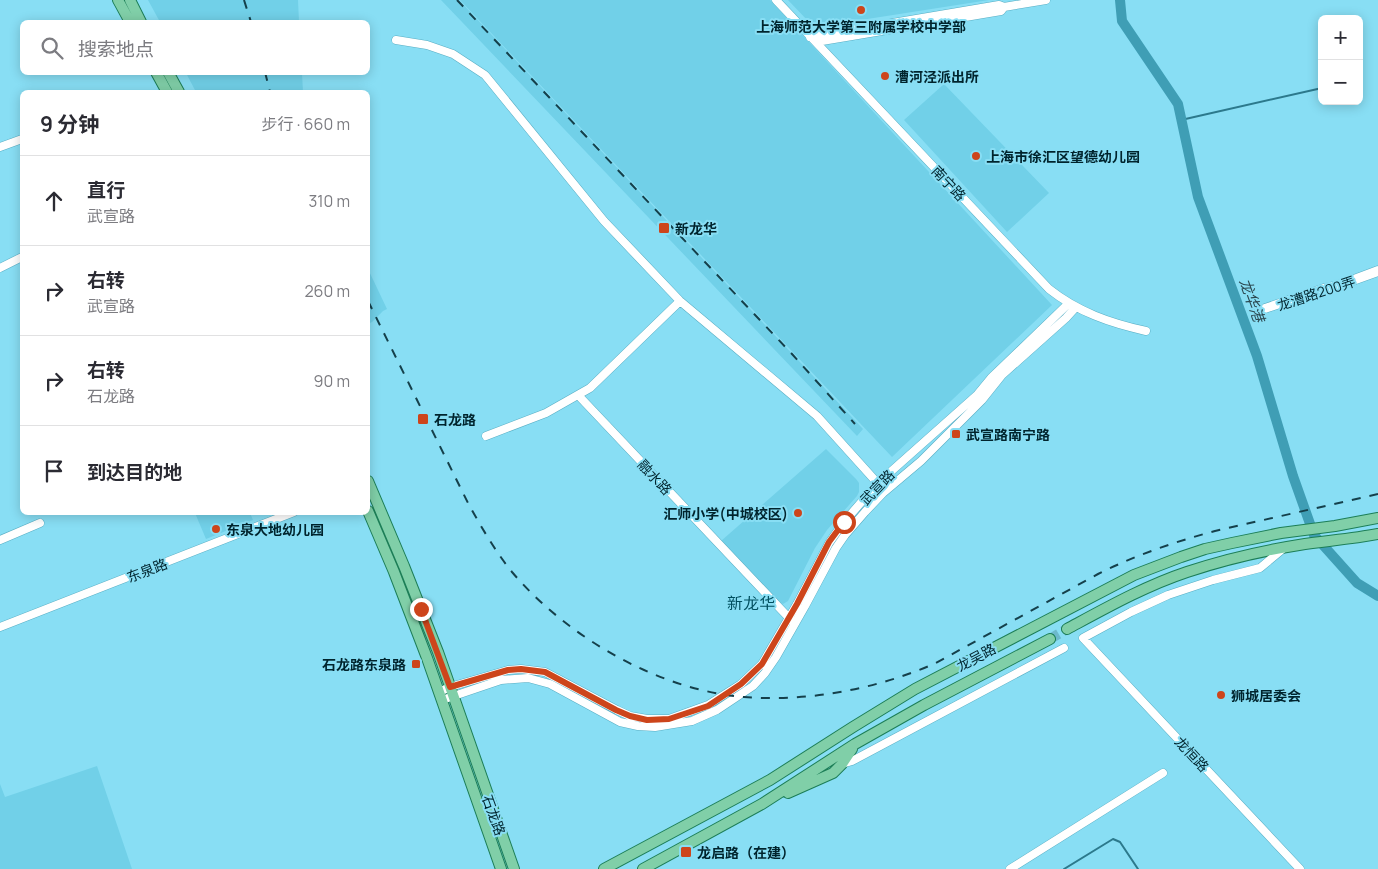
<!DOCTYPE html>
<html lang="zh">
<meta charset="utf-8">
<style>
:root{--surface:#fff;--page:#f2f2f3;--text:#2b2b33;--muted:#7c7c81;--line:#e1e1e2}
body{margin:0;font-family:Manrope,"Noto Sans SC",sans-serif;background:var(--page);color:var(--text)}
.controls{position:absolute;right:15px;top:15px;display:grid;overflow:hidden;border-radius:8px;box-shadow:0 2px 12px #0003}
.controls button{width:45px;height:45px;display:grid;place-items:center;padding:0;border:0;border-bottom:1px solid var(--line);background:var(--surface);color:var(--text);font:25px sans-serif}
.stop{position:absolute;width:15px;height:15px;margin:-11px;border:4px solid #cd451b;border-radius:50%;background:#fff}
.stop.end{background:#cd451b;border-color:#fff;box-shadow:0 1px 5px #0008}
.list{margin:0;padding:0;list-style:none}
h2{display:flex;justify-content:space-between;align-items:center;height:65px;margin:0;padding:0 20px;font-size:21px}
h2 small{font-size:16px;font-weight:400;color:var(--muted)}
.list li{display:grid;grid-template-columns:32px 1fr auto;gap:15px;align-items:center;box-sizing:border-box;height:90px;padding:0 20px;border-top:1px solid var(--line)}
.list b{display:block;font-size:19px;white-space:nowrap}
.list p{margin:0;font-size:16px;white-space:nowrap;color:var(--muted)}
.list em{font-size:16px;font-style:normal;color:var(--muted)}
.icon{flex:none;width:28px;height:28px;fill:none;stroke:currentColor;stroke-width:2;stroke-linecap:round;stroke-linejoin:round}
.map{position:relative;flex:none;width:1378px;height:869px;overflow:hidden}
.search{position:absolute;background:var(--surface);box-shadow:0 2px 12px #0003;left:20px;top:20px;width:350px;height:55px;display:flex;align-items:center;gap:12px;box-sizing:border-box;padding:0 18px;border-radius:8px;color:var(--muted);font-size:19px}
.panel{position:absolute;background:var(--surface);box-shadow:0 2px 12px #0003;left:20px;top:90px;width:350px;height:425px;border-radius:8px}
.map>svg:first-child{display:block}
</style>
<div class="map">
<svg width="1378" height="869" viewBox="0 0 1378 869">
<rect width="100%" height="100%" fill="#88def4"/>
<path fill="#71d0e8" d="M148,0H298L299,22H160Z
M441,0H459L863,429L857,436Z
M460,0H770L1052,305L892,457Z
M788,0H989L861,20L818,25L808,21Z
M186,73H302L303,92H196Z
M944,84L1049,193L1007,232L904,120Z
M368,269L387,309L383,311L372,322L368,324Z
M826,449L856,479L859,483V492L857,496L827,530L815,548L788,601L783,604L776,599L721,541Z
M195,513H250L253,520L206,539Z
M97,766L132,869H0V784L5,797Z"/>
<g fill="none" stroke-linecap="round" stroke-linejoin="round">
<path stroke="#2c798c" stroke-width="2" d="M1181,120L1322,88
M1064,869L1113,839L1120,842L1138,869"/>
<path stroke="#3f9eb5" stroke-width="10" d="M1120,0L1122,21L1178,104L1198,197L1257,356L1293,476L1314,535L1357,583L1378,596"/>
<path stroke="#6db9cc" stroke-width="10" stroke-dasharray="10 5" stroke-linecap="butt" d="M1050,639L1067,629"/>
<g stroke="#58aec4" stroke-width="9">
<path id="minor" d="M776,0L1049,289C1078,312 1110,323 1146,331
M810,37L999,5L1004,7
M396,40L427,45L453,54L485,75L604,221L680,301L817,416L881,487
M816,42L1001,11L1004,7L1046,0
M0,147L22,139
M0,268L22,257
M1378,270L1338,285L1324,288L1259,310V311L1324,289L1339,286L1378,272
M578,395L791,620
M486,436L546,413L590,388L680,301
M0,540L40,523
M1284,548L1260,568L1213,580L1168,595L1131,612L1083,638L1300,869
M0,627L294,512
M439,692L450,687L508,670L521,669L545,672L617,710L630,716L647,719H669L708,705L741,684L762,664L797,604L829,543L844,522L878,483L977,395L991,378L1069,303
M442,700L501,680L528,678L550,684L620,722L638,726L655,727L692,721L717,710L753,686L765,673L776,657L805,606L836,548L845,535L865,512L883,493L921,461L982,400L1002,375L1066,318L1076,307
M842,764L852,761L1064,648
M1010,869L1163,773"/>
</g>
<g stroke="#1c7e57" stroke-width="12">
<path id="major" d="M118,0L130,22
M130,0L141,22
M156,72L167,92
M168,72L179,92
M368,481L404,566L438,652L514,869
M368,511L394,572L427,658L501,869
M1067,629C1106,608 1145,586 1187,572C1223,560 1261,551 1299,545C1325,541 1352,539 1378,534
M788,793L833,773L842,764L852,749
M604,869L770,780L853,727L915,689L1134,575L1181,557L1205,549L1232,543L1281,533L1335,526L1378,518
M643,869L762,804L855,744L924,705L1050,639"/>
</g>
<use href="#minor" stroke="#fff" stroke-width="8"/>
<use href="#major" stroke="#80cfa8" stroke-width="10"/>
<path stroke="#15404b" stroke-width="2" stroke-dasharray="9 9" stroke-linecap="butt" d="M244,0L251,22
M457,0L792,354L855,424
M265,72L270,92
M368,301L469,505C482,528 495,551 512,572C567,637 658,690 744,697C809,702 877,689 936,663L1098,574C1136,555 1174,542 1215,531L1378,494"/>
</g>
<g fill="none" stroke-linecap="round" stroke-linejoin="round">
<path stroke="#cd451b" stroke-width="6" d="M421,609L450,687L508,670L521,669L545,672L616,710L630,716L647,720L669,719L708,706L741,684L762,664L797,604L829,542L844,522"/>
</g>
<g fill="#cd451b" stroke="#88def4" stroke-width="2">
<circle cx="861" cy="10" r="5"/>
<circle cx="885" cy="76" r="5"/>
<circle cx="976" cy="156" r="5"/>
<rect x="658" y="222" width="12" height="12" rx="2.5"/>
<rect x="417" y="413" width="12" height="12" rx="2.5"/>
<rect x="951" y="429" width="10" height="10" rx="2.5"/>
<circle cx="798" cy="513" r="5"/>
<circle cx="216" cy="529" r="5"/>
<rect x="411" y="659" width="10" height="10" rx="2.5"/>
<circle cx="1221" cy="695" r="5"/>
<rect x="680" y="846" width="12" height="12" rx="2.5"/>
</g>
<g text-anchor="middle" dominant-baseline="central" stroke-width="4" stroke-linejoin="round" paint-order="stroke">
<g font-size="14" font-weight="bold" fill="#00242d" stroke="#88def4" text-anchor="start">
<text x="861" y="26" text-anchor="middle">上海师范大学第三附属学校中学部</text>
<text x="895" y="76">漕河泾派出所</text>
<text x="986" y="156">上海市徐汇区望德幼儿园</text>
<text x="675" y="228">新龙华</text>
<text x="434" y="419">石龙路</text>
<text x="966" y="434">武宣路南宁路</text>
<text x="788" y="513" text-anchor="end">汇师小学(中城校区)</text>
<text x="226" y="529">东泉大地幼儿园</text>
<text x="406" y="664" text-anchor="end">石龙路东泉路</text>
<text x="1231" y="695">狮城居委会</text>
<text x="697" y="852">龙启路（在建）</text>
</g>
<g font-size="14" fill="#00242d" stroke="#88def4">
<text transform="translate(949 183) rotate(47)">南宁路</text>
<text transform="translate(1316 293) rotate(-18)">龙漕路200弄</text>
<text transform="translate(655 477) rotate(47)">融水路</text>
<text transform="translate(877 487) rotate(-46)">武宣路</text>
<text transform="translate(147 570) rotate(-21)">东泉路</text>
<text transform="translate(976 657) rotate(-28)">龙吴路</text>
<text transform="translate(1192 754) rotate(47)">龙恒路</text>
<text transform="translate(494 815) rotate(70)">石龙路</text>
</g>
<g font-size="15" font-style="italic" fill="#2b4850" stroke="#88def4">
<text transform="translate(1252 300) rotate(70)">龙华港</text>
</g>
<g font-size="16" fill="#004f5f" stroke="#88def4">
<text x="751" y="603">新龙华</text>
</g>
</g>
</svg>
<div class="controls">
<button>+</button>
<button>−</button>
</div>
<div class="stop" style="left:844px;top:522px"></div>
<div class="stop end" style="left:421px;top:609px"></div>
<div class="search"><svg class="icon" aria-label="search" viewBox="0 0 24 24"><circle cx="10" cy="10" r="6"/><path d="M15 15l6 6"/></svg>搜索地点</div>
<section class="panel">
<h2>9 分钟<small>步行 · 660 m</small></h2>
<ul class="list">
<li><svg class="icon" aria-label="ahead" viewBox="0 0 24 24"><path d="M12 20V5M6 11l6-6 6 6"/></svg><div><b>直行</b><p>武宣路</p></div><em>310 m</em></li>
<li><svg class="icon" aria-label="right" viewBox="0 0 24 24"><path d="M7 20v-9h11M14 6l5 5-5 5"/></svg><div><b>右转</b><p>武宣路</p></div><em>260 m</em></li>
<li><svg class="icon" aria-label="right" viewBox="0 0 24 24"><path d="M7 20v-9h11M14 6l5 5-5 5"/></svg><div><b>右转</b><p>石龙路</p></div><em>90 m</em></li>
<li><svg class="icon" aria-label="arrive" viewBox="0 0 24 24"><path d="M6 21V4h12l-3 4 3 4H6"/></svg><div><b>到达目的地</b></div></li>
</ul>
</section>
</div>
